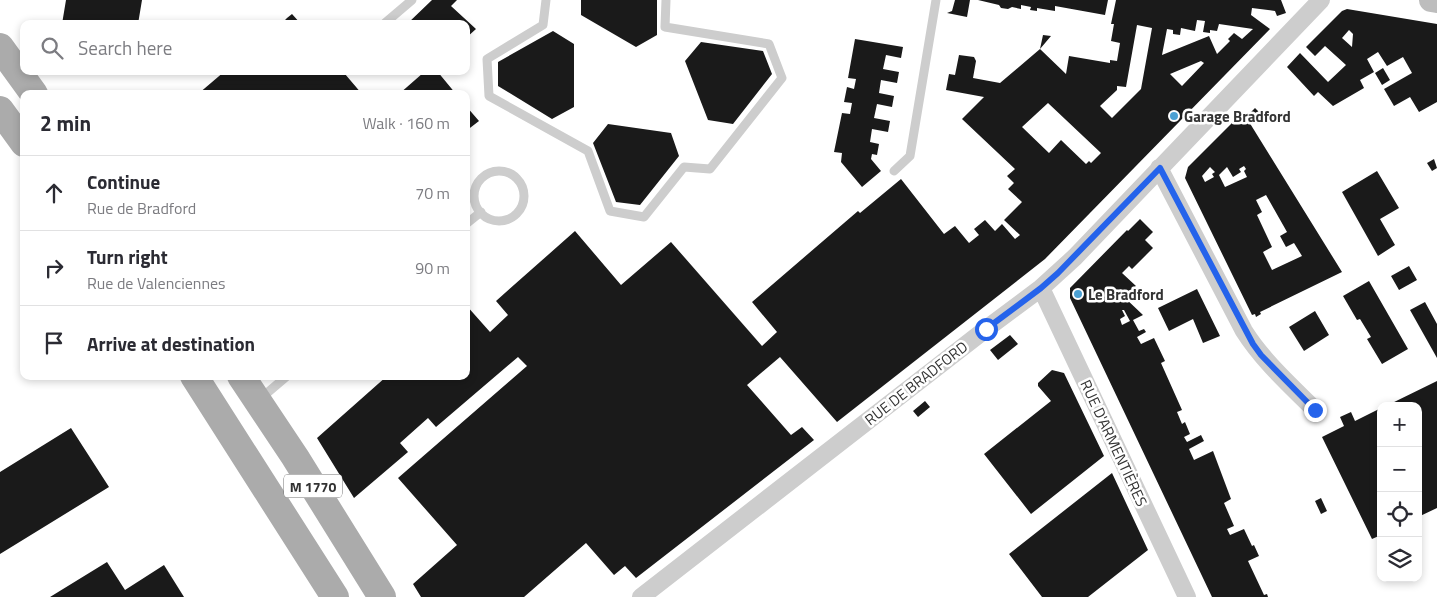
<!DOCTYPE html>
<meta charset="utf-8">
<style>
:root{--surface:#fff;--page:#f7f7f7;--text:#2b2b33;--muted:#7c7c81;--line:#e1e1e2}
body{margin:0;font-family:"Titillium Web",sans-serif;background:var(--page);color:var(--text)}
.controls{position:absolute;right:15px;bottom:15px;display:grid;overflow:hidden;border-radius:10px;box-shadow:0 2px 8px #0003}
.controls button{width:45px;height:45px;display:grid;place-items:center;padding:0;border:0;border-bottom:1px solid var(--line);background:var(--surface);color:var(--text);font:25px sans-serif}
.stop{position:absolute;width:15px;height:15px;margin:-11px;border:4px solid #2563eb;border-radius:50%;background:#fff}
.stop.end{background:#2563eb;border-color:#fff;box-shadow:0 1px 5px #0008}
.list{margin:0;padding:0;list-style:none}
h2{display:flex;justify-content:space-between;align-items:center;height:65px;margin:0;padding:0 20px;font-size:21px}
h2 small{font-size:16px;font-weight:400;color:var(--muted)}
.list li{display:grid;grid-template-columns:32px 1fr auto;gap:15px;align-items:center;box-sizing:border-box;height:75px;padding:0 20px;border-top:1px solid var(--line)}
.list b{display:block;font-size:19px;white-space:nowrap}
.list p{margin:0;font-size:16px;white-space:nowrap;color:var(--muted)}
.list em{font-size:16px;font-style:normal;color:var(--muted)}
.icon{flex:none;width:28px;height:28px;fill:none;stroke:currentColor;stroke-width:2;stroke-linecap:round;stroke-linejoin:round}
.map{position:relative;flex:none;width:1437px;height:597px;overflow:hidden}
.search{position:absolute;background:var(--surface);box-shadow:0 2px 8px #0003;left:20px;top:20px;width:450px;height:55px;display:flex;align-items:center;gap:12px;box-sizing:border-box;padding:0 18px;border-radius:10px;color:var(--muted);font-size:19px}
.panel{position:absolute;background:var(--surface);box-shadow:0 2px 8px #0003;left:20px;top:90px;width:450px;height:290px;border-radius:10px}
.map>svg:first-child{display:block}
</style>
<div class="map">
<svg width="1437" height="597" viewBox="0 0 1437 597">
<rect width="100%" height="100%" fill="#fff"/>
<path fill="#1a1a1a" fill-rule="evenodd" d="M66,0H142L138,24H62Z
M432,0H457L451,6L476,29L466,38V24H407Z
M581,0H657V35L636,47L581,15Z
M955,0H970L967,17L947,13L952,11Z
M978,0H1108L1105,15L1055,6V11L1037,8V11L1030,10L1031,7L1021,5V9L1012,7L1008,9L1001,8L999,5Z
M1116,0H1281L1286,13L1277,16L1275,11L1252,8L1251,15L1270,29L1045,259L837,422L780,357L747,385L791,435L802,427L814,440L636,578L625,566L614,575L586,543L524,597H421L413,584L457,545L398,478L527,366L518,357L436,427L428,418L400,443L408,452L354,498L317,438L387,376H466V305L490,332L508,315L496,301L575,231L621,285L671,242L762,346L777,332L752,302L858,211L860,213L901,179L944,234L955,226L969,243L979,235L974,229L985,220L995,231L1002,224L1015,239L1020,235L1004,220L1022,202L1008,189L1014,183L1007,176L1015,169L962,119L984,97L946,90L949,74L955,75L959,55L974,57L976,61L973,78L1000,83L1040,49L1043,35L1051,36L1040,49L1066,74L1069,56L1110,63V60L1117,61L1120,43L1111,41L1114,24H1111ZM1197,20L1205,21L1203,32L1210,33V30L1217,31L1219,24L1253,29L1242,39L1234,33L1228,39L1230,41L1217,54L1209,36L1162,55L1167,29L1173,30V34L1180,35L1181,28L1195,31ZM1137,25L1152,28L1141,89L1112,118L1100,106L1117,90V86L1126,87ZM1201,61L1204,63L1182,86L1170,74ZM1048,103L1101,153L1091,163L1089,161L1086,164L1061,140L1049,153L1022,127Z
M1347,9L1437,24V102L1419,112L1410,97L1394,106L1384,89L1412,73L1403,57L1387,66L1378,52L1367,59L1374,72L1360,80L1364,88L1333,106L1318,92L1314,96L1287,67L1300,53L1328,82L1346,65L1325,46L1315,56L1306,47L1342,11ZM1349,30L1353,34L1352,47L1342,38Z
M292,14L301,24H281L287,18Z
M553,31L574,44V107L552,119L498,86V62Z
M855,39L903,47L901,58L886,55L883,69L899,72L897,83L881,80L879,93L894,96L892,107L877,104L874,118L890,121L888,132L872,129L870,142L879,144L877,155L872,154L871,159L881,171L862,187L841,162L842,153L834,152L842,113L850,114L852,103L844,102L847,87L854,89L856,79L848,78Z
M701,42L763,51L772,74L733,124L708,120L685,61Z
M1383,68L1390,80L1382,85L1375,73Z
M225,71H345V74L362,94H198Z
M421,71H437L456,94H399L423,73Z
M466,106L479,121L466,131Z
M1255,108L1260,113L1251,122L1246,117L1342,272L1260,312L1261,314L1256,317L1255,314L1252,315L1185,178L1188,167L1243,112L1246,117ZM1244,166L1246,169L1244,171L1247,177L1225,187L1219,175L1227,167L1233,177L1241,172L1239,169ZM1210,167L1215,172L1212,174L1214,177L1205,182L1202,176ZM1266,195L1287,232L1280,236L1286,247L1294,243L1302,256L1272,270L1263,252L1272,247L1257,215L1262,212L1256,200Z
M608,124L671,133L679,156L640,205L616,202L593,143Z
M1434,159L1437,168L1432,171L1427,163Z
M1377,171L1399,208L1380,219L1395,245L1378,256L1342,192Z
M1140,219L1153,232L1145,240L1153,248L1132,269L1129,266L1122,273L1136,286L1124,297L1143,315L1133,320L1139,331L1144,329L1146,332L1137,337L1141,344L1154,338L1165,361L1161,363L1182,410L1177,412L1182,424L1185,422L1190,434L1184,437L1187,442L1201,435L1204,441L1189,449L1194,460L1213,451L1231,499L1224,503L1234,526L1227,529L1230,535L1244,529L1252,546L1254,545L1259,556L1248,561L1264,595L1267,594L1268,597H1212L1070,298V288L1127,230L1128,231ZM1122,310H1124L1130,321L1122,325L1120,319L1125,316Z
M1409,266L1417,280L1399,290L1391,276Z
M1369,281L1408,349L1382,364L1367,339L1371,337L1360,319L1357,320L1343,296Z
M1197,289L1220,336L1203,343L1193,319L1169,331L1158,308Z
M1425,302L1437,324V358L1410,310Z
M1315,311L1329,335L1304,351L1289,327Z
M1010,335L1018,344L998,360L990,350Z
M1052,370L1064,373L1104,456L1031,514L984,454L1051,401L1038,386V383Z
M1437,381V508L1418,517V406H1386Z
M925,401L930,407L918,417L913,411Z
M1381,408V535L1372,539L1322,437L1344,426L1340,417L1351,412L1355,421Z
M71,428L109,487L0,554V472Z
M1112,473L1148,550L1088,597H1042L1009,554Z
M1321,498L1327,511L1321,514L1315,501Z
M107,562L125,590L164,565L184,597H50Z"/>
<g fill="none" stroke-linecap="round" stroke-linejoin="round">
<path stroke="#cdcdcd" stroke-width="9" d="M546,0L543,25L487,59L489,96L588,151L610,211L644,217L684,167L710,169L782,78L769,44L665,27L666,0
M385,23L412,0
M894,171L910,156L936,0
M474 196a25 25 0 1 1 50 0a25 25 0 1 1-50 0Z
M466,224L481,212
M260,399L287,376"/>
<path stroke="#cdcdcd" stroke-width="18" d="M1159,168L1244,331C1263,361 1290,385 1315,410
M1041,288L1187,597
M641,597L986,329L1041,288L1075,257L1321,0"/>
<path stroke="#bdbdbd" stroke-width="24" d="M1431,0L1437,1"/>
<path stroke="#ababab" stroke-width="28" d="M0,47L34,94
M0,110L24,143
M194,376L335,597
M241,376L295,457L382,597"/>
</g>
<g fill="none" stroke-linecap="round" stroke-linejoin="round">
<path stroke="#2563eb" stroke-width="6" d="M986,329L1041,288L1058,273L1160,168L1253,344L1261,355L1315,410"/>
</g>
<g fill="#4ba0d3" stroke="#fff" stroke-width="2">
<circle cx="1174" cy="116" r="5"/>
<circle cx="1078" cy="294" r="5"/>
</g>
<g text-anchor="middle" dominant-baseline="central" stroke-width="5" stroke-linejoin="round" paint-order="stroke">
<rect fill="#fff" stroke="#707070" stroke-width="1" x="284" y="474.5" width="58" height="23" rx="4"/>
<g font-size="14" font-weight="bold" fill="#333">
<text x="313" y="486">M 1770</text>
</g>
<g font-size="15" font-weight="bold" fill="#333" stroke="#fff" text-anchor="start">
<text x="1184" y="116">Garage Bradford</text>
<text x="1088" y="294">Le Bradford</text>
</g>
<g font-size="15" fill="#333" stroke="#fff">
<text transform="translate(916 383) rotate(-38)">RUE DE BRADFORD</text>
<text transform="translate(1114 443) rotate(65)">RUE D'ARMENTIÈRES</text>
</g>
</g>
</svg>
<div class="controls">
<button>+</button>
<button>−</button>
<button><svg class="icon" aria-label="locate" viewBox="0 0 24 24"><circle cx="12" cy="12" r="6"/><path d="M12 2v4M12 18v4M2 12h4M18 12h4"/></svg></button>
<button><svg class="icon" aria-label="layers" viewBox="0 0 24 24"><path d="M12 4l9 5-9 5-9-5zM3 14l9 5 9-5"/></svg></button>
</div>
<div class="stop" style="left:986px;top:329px"></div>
<div class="stop end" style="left:1315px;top:410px"></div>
<div class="search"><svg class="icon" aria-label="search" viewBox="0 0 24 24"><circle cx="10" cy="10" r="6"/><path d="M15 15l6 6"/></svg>Search here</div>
<section class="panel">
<h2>2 min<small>Walk · 160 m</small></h2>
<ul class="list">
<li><svg class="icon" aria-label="ahead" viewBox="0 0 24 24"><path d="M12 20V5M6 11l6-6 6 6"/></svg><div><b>Continue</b><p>Rue de Bradford</p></div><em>70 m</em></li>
<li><svg class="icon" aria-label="right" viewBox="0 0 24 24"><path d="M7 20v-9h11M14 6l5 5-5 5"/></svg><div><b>Turn right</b><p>Rue de Valenciennes</p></div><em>90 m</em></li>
<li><svg class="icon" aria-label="arrive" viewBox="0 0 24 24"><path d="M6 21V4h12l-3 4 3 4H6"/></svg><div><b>Arrive at destination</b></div></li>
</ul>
</section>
</div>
